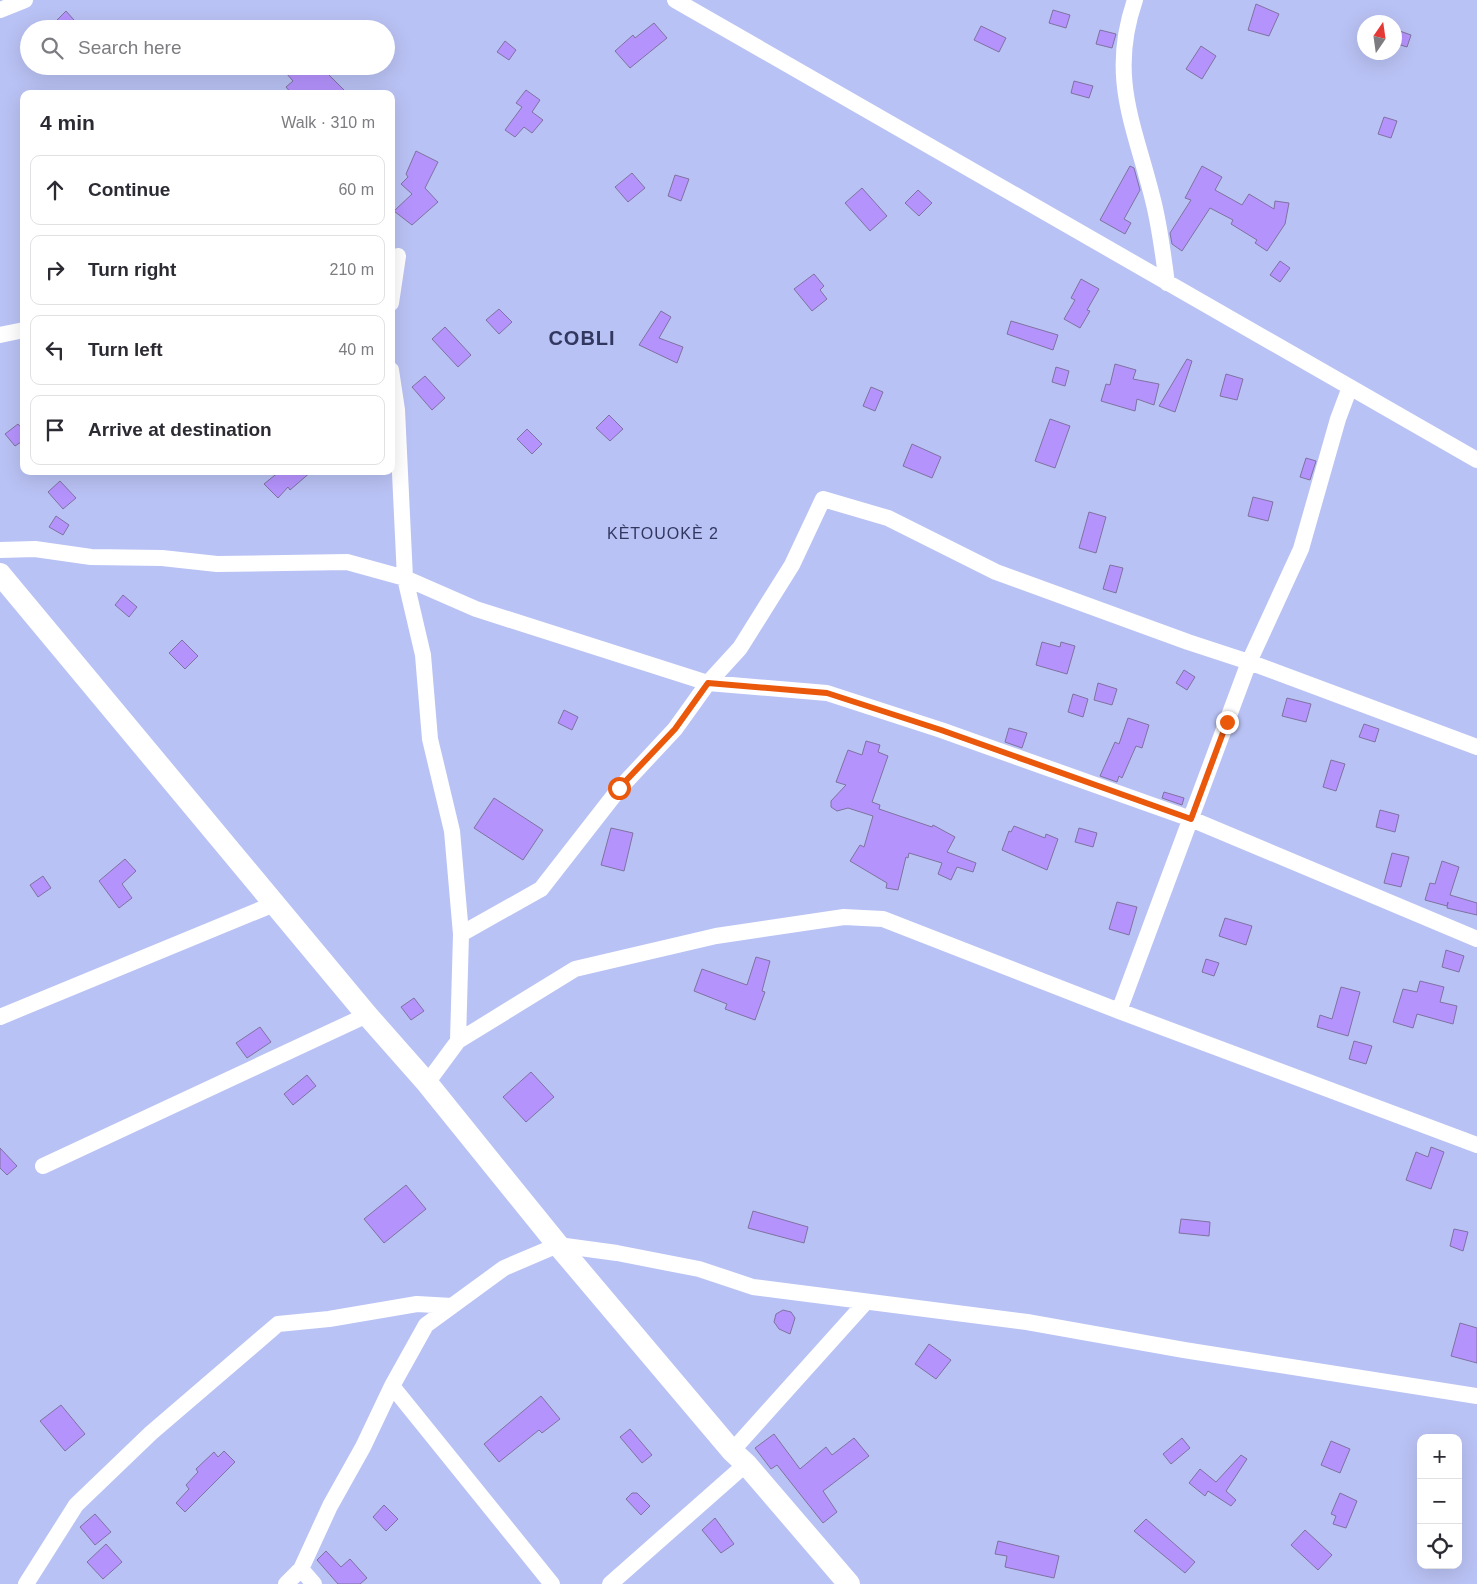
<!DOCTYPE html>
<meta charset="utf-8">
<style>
:root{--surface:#fff;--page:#f2f2f3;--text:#2b2b33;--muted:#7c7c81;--line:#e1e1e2}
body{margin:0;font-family:Arial,sans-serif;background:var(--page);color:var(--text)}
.controls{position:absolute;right:15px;bottom:15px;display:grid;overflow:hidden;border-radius:10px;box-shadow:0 5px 20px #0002}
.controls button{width:45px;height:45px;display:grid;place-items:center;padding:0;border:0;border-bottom:1px solid var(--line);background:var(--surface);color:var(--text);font:25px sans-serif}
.compass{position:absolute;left:1357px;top:15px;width:45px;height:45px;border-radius:50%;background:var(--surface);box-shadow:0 5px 20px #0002;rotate:13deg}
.stop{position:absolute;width:15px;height:15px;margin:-11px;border:4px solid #ea580c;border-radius:50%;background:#fff}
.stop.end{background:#ea580c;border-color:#fff;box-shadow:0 1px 5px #0008}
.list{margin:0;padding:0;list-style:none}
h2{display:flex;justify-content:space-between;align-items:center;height:65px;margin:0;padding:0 20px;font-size:21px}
h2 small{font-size:16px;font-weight:400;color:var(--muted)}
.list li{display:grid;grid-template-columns:32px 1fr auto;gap:15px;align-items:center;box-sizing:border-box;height:70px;margin:0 10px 10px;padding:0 10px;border:1px solid var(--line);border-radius:10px}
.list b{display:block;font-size:19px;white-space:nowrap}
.list em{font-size:16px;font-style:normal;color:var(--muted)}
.icon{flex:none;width:28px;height:28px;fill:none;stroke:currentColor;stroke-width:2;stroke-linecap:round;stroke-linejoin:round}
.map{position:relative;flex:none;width:1477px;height:1584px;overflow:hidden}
.search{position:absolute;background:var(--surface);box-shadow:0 5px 20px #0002;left:20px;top:20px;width:375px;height:55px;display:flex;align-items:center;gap:12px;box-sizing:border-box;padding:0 18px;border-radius:28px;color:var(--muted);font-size:19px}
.panel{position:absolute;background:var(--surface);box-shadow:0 5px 20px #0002;left:20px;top:90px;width:375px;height:385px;border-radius:10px}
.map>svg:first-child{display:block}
</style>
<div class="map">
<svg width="1477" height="1584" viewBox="0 0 1477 1584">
<rect width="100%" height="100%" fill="#b9c2f4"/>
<path fill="#b593fd" stroke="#7f72a0" d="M1256,4L1279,14L1269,36L1248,30Z
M1053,10L1070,15L1066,28L1049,23Z
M66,11L74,20L65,29H48Z
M654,23L667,38L630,68L615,51L633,35L635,38Z
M981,26L1006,38L999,52L974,40Z
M1394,29L1411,35L1407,47L1394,43Z
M1100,30L1116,34L1112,48L1096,44Z
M505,41L516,50L509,60L497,52Z
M1201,46L1216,56L1202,79L1186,69Z
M280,66H320L348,94H292L286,87L293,81Z
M1074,81L1093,86L1089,98L1071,93Z
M526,90L540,100L532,112L543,120L532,133L524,127L515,137L505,130L522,107L516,103Z
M1384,117L1397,121L1391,138L1378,134Z
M416,151L438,162L425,188L438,202L412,225L394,211L412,194L401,184L408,177L406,174Z
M1130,166L1134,168L1140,190L1124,219L1131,223L1125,234L1100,220Z
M1202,166L1222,177L1215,190L1242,205L1249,194L1274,209L1275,201L1289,203L1285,224L1267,251L1255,243L1257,240L1231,224L1233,220L1210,208L1182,251L1172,244L1170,233L1191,200L1185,198Z
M632,173L645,188L628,202L615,187Z
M675,175L689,179L681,201L668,196Z
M862,188L887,216L870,231L845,203Z
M918,190L932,203L919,216L905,203Z
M1280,261L1290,268L1280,282L1270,275Z
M814,274L824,286L820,290L827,299L812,311L794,289Z
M1081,279L1099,289L1087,310L1090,311L1080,328L1064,319L1075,300L1071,298Z
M499,309L512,322L499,334L486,320Z
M661,311L671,317L659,338L683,347L677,363L639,345Z
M1011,321L1058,335L1053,350L1007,334Z
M445,327L471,355L458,367L432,339Z
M1187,359L1192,361L1175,412L1159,406Z
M1115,364L1136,370L1133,379L1159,384L1154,405L1137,399L1135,411L1101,401L1106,384L1110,385Z
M1056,367L1069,371L1065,386L1052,382Z
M1226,374L1243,379L1237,400L1220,396Z
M425,376L445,398L432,410L412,387Z
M871,387L883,392L875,411L863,406Z
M609,415L623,429L610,441L596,428Z
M1050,419L1070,426L1055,468L1035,461Z
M18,424L24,431V440L15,446L5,434Z
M527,429L542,444L532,454L517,439Z
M912,444L941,457L932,478L903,466Z
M1306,458L1316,461L1310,480L1300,477Z
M280,471H312L290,490L288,487L278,498L264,484Z
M60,481L76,498L63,509L48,492Z
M1253,497L1273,502L1268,521L1248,516Z
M1089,512L1106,517L1096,553L1079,548Z
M56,516L69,525L63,535L49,527Z
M1110,565L1123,568L1116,593L1103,589Z
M123,595L137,607L129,617L115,605Z
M182,640L198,656L185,669L169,653Z
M1042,642L1060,647L1061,642L1075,646L1067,674L1036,665Z
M1184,670L1195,677L1187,690L1176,683Z
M1098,683L1117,689L1112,705L1094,700Z
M1073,694L1088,699L1083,717L1068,712Z
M1287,698L1311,704L1306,722L1282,716Z
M564,710L578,717L572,730L558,723Z
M1128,718L1149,725L1142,748L1136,746L1122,778L1119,776L1117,782L1100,776L1115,742L1119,744Z
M1364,724L1379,729L1375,742L1359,737Z
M1009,728L1027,733L1022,748L1005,742Z
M866,741L880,745L878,752L888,756L872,802L880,805L879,809L932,827L933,825L955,837L947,852L976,863L973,872L957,867L951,880L938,874L942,863L909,853L908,858L906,857L898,890L886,888L887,883L850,861L860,845L864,847L873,816L848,808L837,811L831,807V801L846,785L836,782L848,750L862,755Z
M1331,760L1345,764L1336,791L1323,787Z
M1164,792L1184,798L1182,805L1162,798Z
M494,798L543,830L523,860L474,828Z
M1380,810L1399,815L1395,832L1376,827Z
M1014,826L1045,838L1046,834L1058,839L1047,870L1002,850L1009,831L1011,832Z
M611,828L633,833L624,871L601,865Z
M1079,828L1097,833L1093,847L1075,842Z
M1392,853L1409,857L1401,887L1384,883Z
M125,859L136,871L122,884L132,898L119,908L99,881Z
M1442,861L1459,867L1450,895L1477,903V915L1447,908L1448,902L1447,906L1425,900L1430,883L1435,884Z
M43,876L51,888L38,897L30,885Z
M1117,902L1137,907L1129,935L1109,929Z
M1225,918L1252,926L1246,945L1219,936Z
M1446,950L1464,956L1459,972L1442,967Z
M756,957L770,961L762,991L765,992L755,1020L725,1009L727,1004L694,991L702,969L747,985Z
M1206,959L1219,963L1214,976L1202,972Z
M1420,981L1444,987L1440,1002L1457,1006L1453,1024L1417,1014L1413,1028L1393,1022L1403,989L1417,992Z
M1341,987L1360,992L1348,1036L1317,1027L1320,1015L1332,1019Z
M414,998L424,1011L411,1020L401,1007Z
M260,1027L271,1042L247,1058L236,1043Z
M1354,1041L1372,1046L1366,1064L1349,1059Z
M531,1072L554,1097L526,1122L503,1097Z
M307,1075L316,1086L293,1105L284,1094Z
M1431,1147L1444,1152L1431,1189L1406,1180L1416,1152L1428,1157Z
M0,1148L17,1166L7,1175L0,1168Z
M406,1185L426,1209L384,1243L364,1219Z
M753,1211L808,1227L804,1243L748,1228Z
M1181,1219L1210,1222L1209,1236L1179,1233Z
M1454,1229L1468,1232L1463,1251L1450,1246Z
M783,1310L791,1312L795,1318L790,1334L779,1329L774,1322L776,1314Z
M1460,1323L1477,1328V1363L1451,1356Z
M929,1344L951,1360L936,1379L915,1364Z
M541,1396L560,1419L542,1433L539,1430L499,1462L484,1444Z
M61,1405L85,1434L65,1451L40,1421Z
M630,1429L652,1455L642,1463L620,1437Z
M774,1434L800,1469L826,1447L832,1455L854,1438L869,1456L823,1491L837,1512L823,1523L777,1465L771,1469L755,1448Z
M1182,1438L1190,1448L1171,1464L1163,1454Z
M1331,1441L1350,1449L1340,1473L1321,1465Z
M224,1451L235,1462L185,1512L176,1503L189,1489L186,1485L198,1472L196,1469L214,1452L218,1457Z
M1241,1455L1247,1459L1226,1491L1236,1500L1231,1506L1208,1491L1205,1496L1189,1483L1200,1469L1216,1482Z
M632,1493H637L650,1506L641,1515L626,1499Z
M1340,1493L1357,1501L1346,1528L1333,1524L1336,1516L1331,1514Z
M384,1505L398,1519L386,1531L373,1517Z
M95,1514L111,1532L95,1545L80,1527Z
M715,1518L734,1544L721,1553L702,1530Z
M1146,1519L1195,1562L1185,1573L1134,1531Z
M1305,1530L1332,1555L1318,1570L1291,1545Z
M998,1541L1059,1556L1054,1578L1005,1567L1007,1556L995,1554Z
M106,1544L122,1562L103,1579L87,1562Z
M326,1551L341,1567L350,1559L367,1578L360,1584H338L317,1560Z"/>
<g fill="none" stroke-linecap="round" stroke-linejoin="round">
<path stroke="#fff" stroke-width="16" d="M675,0L1477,460
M1135,0C1108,78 1135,126 1153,200C1160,227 1163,255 1167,283
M0,10L25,0
M391,303L398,256
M0,335L24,330
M391,370L397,410L405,578L423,655L430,739L452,831L461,934L458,1041
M0,550L35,549L91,557L162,558L217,564L347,562L405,578L476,609L708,683L827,693L941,730L1191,819L1477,939
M461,934L541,889L619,789L675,729L708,683L740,648L792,565L823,499L888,518L996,572L1188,642L1249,662L1477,747
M1119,1011L1249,662L1301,549L1338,419L1350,387
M0,1017L274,904
M427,1083L458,1041L575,969L716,936L844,917L883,919L1119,1011L1477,1145
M43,1166L367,1015
M392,1386L552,1584
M732,1451L865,1303
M301,1569L314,1584
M26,1584L76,1505L151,1433L278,1324L329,1319L417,1304L452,1306
M286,1584L301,1569L330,1506L363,1447L392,1386L426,1325L504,1268L558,1245L617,1253L699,1269L753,1287L1027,1322L1184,1350L1477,1396
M610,1584L746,1464"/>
<path stroke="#fff" stroke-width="22" d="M0,574L367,1015L427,1083L558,1245L732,1451L746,1464L849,1584"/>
</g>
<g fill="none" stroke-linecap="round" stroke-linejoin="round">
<path stroke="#ea580c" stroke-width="6" d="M619,788L675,729L708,683L827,693L941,730L1191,819L1227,722"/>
</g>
<g text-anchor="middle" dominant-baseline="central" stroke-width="4" stroke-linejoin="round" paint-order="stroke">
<g font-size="16" letter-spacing="1" fill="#323760" stroke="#b9c2f4">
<text x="663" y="533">KÈTOUOKÈ 2</text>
</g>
<g font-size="20" font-weight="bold" letter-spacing="1" fill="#323760" stroke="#b9c2f4">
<text x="582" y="338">COBLI</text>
</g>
</g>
</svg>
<div class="controls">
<button>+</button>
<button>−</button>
<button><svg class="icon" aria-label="locate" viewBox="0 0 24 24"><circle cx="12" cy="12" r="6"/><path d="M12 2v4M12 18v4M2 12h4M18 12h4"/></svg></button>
</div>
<svg class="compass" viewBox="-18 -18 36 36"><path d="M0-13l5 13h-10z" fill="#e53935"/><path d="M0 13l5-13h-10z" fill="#7c7c81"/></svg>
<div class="stop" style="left:619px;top:788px"></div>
<div class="stop end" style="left:1227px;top:722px"></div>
<div class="search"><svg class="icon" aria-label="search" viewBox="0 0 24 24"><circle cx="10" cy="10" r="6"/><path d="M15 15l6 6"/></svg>Search here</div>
<section class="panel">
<h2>4 min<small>Walk · 310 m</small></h2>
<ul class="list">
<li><svg class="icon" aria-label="ahead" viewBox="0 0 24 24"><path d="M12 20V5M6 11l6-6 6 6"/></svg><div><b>Continue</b></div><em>60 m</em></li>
<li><svg class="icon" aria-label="right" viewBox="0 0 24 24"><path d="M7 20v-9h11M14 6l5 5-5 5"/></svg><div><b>Turn right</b></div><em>210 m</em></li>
<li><svg class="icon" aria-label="left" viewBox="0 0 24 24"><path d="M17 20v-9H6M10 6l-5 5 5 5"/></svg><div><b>Turn left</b></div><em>40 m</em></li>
<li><svg class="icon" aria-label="arrive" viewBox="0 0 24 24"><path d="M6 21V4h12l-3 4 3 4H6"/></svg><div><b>Arrive at destination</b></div></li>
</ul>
</section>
</div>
